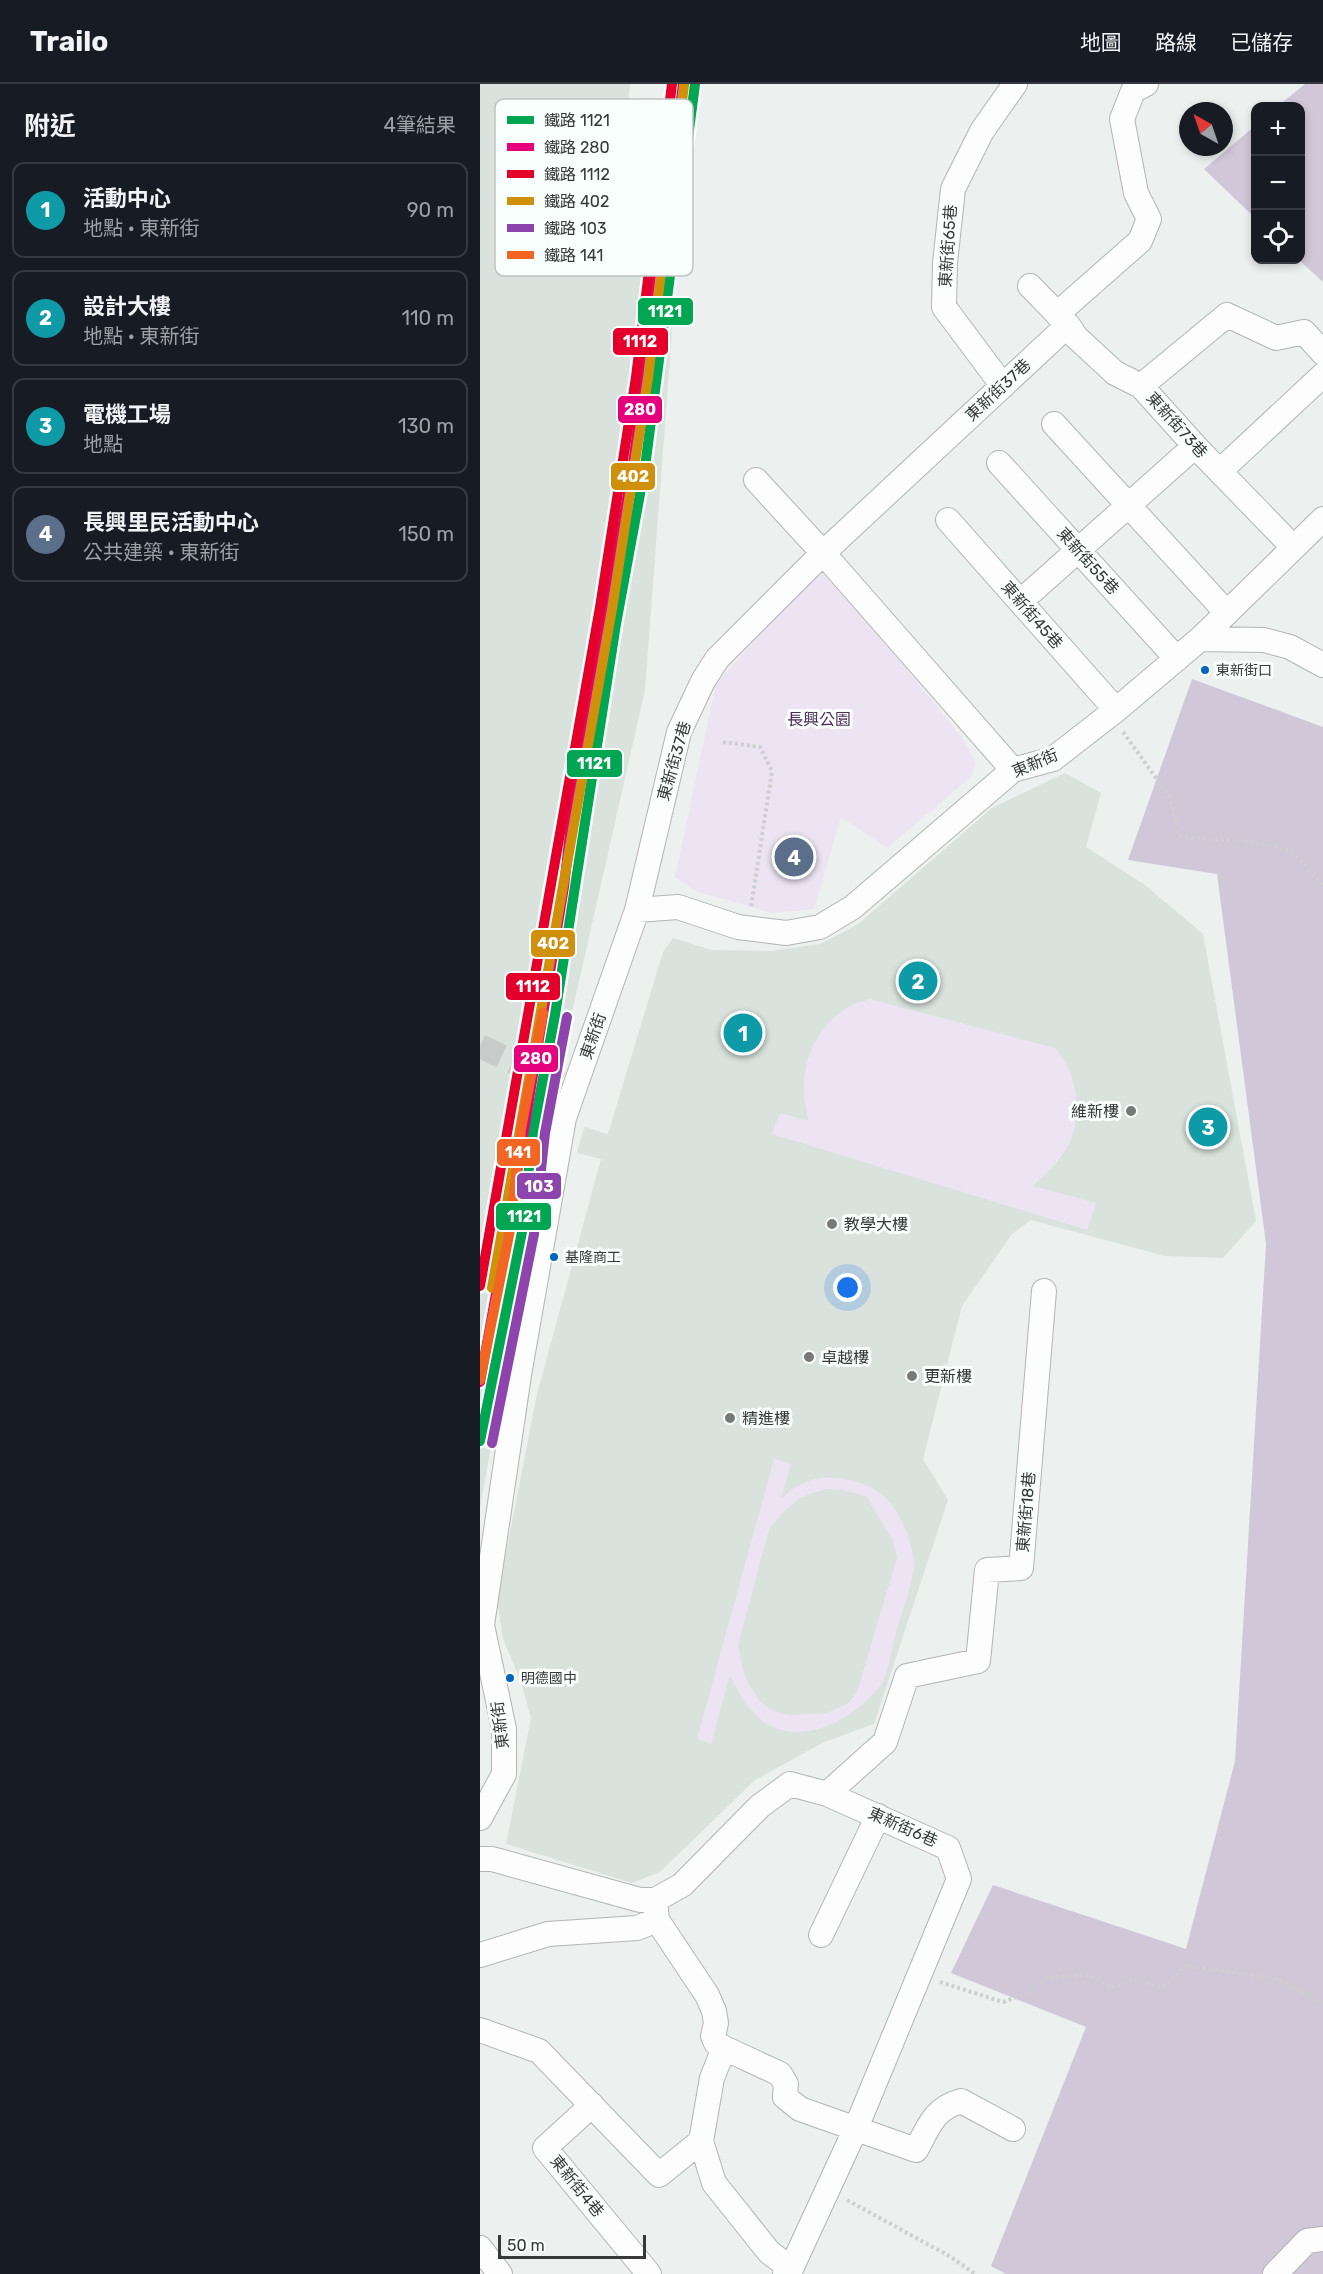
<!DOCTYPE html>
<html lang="zh-TW">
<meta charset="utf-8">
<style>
:root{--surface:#171b24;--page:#242831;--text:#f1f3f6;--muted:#9ea1a6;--line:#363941;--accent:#2563eb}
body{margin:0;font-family:Rubik,"Noto Sans TC",sans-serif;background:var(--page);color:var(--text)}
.controls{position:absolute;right:18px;top:18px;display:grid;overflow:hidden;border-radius:12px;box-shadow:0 3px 9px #0003}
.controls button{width:54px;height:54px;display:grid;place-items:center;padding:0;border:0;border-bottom:2px solid var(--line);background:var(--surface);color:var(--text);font:30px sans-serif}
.compass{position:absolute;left:699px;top:18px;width:54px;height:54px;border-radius:50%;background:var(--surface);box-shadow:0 3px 9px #0003;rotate:320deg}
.scale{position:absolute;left:18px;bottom:15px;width:148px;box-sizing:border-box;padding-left:6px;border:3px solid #363938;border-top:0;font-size:16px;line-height:21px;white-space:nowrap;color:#363938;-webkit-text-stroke:4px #f8fffc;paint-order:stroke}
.you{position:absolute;left:368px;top:1204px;width:21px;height:21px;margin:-15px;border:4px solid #fff;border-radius:50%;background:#1a73e8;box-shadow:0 0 0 9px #1a73e833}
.badge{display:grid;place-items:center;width:39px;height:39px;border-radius:50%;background:var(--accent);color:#fff;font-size:20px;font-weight:700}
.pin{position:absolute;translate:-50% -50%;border:3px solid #fff;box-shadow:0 2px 6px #0006}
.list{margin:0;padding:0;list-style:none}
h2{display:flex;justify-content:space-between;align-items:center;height:78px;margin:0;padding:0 24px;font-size:26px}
h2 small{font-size:20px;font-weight:400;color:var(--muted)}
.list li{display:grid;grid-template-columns:39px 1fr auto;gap:18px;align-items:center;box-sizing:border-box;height:96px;margin:0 12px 12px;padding:0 12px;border:2px solid var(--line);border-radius:12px}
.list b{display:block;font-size:22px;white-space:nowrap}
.list p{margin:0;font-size:20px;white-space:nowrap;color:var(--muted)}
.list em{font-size:20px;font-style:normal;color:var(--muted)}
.icon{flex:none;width:33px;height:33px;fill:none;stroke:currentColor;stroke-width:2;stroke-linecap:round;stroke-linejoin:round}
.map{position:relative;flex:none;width:843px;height:2190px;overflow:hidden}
header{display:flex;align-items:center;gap:36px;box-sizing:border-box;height:84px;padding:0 30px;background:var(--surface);border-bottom:2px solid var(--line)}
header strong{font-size:28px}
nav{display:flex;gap:33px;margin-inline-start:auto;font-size:21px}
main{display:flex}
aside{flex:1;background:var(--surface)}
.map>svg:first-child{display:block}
</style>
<header>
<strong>Trailo</strong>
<nav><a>地圖</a><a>路線</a><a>已儲存</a></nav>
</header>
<main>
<aside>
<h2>附近<small>4筆結果</small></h2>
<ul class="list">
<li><span class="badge" style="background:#0f9aa8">1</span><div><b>活動中心</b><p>地點 · 東新街</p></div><em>90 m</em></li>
<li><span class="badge" style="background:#0f9aa8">2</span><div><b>設計大樓</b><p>地點 · 東新街</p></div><em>110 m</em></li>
<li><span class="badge" style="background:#0f9aa8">3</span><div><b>電機工場</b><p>地點</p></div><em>130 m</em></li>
<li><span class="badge" style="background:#5c6f8a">4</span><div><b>長興里民活動中心</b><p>公共建築 · 東新街</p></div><em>150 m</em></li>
</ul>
</aside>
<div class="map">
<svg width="843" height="2190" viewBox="0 0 843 2190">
<rect width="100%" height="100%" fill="#ecf0ee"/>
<path fill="#d9e2dd" d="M0,0H150L137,127L199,154L165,606L73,1012L0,1424Z
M585,689L621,709L606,763L665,801L723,850L776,1137L743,1174L685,1172L551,1136L532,1150L482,1222L443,1375L468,1416L394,1640L344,1658L275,1696L180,1788L152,1799L26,1760L51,1634L41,1598L23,1555L17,1515L57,1310L121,1075L97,1069L104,1043L128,1050L183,868L193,854L232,866L292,867L340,860L377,841L512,724Z"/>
<path fill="#ece4f2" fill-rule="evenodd" d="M343,480L485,658L496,679L491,693L407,764L361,733L334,825L293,829L215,807L195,793L236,600Z
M390,915L575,964C600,992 605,1040 582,1071C574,1083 563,1092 553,1102L616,1119L607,1146L292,1050L300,1029L329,1037C316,994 328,948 368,923C374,919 383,918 390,915Z
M294,1375L311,1380L301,1415C323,1393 347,1389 377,1398C406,1407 421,1428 429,1456C431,1464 435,1475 434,1483C432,1502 421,1530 416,1549C412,1562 408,1591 401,1601C378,1631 331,1660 293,1643C273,1634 259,1610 250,1591L231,1660L217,1655ZM346,1405L363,1406L386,1412L413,1456L417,1474L377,1608L369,1619L347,1629L310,1631L294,1628L280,1618L269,1601L263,1586L258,1562L289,1445L304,1427L321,1413Z"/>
<path fill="#d0c7d9" d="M825,0H843V198L819,176L820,22H798Z
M775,42V134L724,85Z
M712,595L843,643V2190H526L511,2182L606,1943L471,1889L513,1801L706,1865L755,1677L786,1160L737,790L648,776Z"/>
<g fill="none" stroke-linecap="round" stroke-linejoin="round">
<path stroke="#c8cbca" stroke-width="24" stroke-dasharray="24 12" stroke-linecap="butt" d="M0,962L80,1000"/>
<g stroke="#b2b5b3" stroke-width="26">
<path id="minor" d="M550,202L588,241L596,253L635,289L661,302L715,362L813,463
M577,230L660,157L669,135L656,109L642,35L653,7L666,0
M523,302L464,223L465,179L473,105L502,47L535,0
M661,302L747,231L796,254L824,248L843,269
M574,340L747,529
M519,379L697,575
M740,387L843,291
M276,396L343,469L533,686
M468,436L636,626
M541,517L715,362
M720,555L784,556L810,563L843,581
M157,826L198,823L258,843L306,849L340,843L373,823L533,686L573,675L636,626L720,555L843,435
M347,1710L405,1658L427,1592L498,1577L507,1486L541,1484L564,1207
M0,1734L24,1690V1645L2,1541L39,1291L84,1034L157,826L199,648L223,597L237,575L343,469L588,241
M0,1775H12L160,1816H175L202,1801L280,1722L310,1700L347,1710L468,1764L479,1795L376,2044L311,2185L305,2190
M341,1851L398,1732
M0,1871L68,1850L157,1844L177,1836
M0,1946L59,1967L179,2091L221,2057L232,1994L244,1964L236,1959L233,1952L236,1939L234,1927L227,1911L177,1836L175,1816
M244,1964L300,1990L306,2000L305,2013L320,2025L436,2066C449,2043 453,2025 481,2017L533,2045
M112,2021L65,2064L169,2190
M221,2057L234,2099L289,2168L311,2185
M0,2164L20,2190
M795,2190L827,2157L843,2155"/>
</g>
<path stroke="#cecfcf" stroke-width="4" stroke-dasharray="3 3" stroke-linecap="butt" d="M643,648L689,712L699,752C735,759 776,752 810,768C820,773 835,793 843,802
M243,658L280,663L292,687L271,823
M460,1898L523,1918L548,1909L566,1894L599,1891L612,1892L632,1904L654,1895L681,1904L706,1882L794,1894L843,1920
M367,2116L471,2173L495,2190"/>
<use href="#minor" stroke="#fcfdfc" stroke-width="24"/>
<g stroke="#d9dada" stroke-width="7">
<path id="rail" d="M107,650L120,523"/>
</g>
<use href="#rail" stroke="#f8fffc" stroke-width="4.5" stroke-dasharray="14" stroke-linecap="butt"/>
<g stroke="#f8fffc" stroke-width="15">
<path id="rail-1" d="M0,1357L42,1148L53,1047L75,931L136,540L165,383L215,0"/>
</g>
<g stroke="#f8fffc" stroke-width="15">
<path id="rail-2" d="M0,1298L27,1149L84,803L91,739L153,380L203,0"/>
</g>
<g stroke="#f8fffc" stroke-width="15">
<path id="rail-3" d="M0,1202L120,523L156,293L192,0"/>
</g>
<g stroke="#f8fffc" stroke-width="15">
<path id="rail-4" d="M12,1204L132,525L168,294L204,1"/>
</g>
<g stroke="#f8fffc" stroke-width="15">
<path id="rail-5" d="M12,1359L54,1150L65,1049L87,933"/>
</g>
<g stroke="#f8fffc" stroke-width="15">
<path id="rail-6" d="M0,1296L30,1146L41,1045L63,929"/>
</g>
<use href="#rail-1" stroke="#00a651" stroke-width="10"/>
<use href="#rail-2" stroke="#e5007d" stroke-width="10"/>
<use href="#rail-3" stroke="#e4002b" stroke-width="10"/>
<use href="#rail-4" stroke="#d0900b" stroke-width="10"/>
<use href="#rail-5" stroke="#8e44ad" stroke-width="10"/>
<use href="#rail-6" stroke="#f26522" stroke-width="10"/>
</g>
<g fill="#0065bd" stroke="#f8fffc" stroke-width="2">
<circle cx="725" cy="586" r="5"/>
<circle cx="74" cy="1173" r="5"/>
<circle cx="30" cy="1594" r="5"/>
</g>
<g fill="#767978" stroke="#f8fffc" stroke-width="2">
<circle cx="651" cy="1027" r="6"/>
<circle cx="352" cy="1140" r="6"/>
<circle cx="329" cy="1273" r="6"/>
<circle cx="432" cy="1292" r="6"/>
<circle cx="250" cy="1334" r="6"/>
</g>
<g text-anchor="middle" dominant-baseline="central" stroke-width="6" stroke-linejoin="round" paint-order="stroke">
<g font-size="14" fill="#363938" stroke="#f8fffc" text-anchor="start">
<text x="736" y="586">東新街口</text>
<text x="85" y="1173">基隆商工</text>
<text x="41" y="1594">明德國中</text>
</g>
<g font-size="16" fill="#363938" stroke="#f8fffc">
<text transform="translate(468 162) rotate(-86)">東新街65巷</text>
<text transform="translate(518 306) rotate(-43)">東新街37巷</text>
<text transform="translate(697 341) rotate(48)">東新街73巷</text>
<text transform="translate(608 477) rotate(48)">東新街55巷</text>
<text transform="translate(552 531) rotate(49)">東新街45巷</text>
<text transform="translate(194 677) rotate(-74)">東新街37巷</text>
<text transform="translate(555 679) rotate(-23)">東新街</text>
<text transform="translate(113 952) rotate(-71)">東新街</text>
<text transform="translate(546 1428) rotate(-85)">東新街18巷</text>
<text transform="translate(20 1641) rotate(-97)">東新街</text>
<text transform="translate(423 1743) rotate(24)">東新街6巷</text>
<text transform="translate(97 2102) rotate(51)">東新街4巷</text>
</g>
<g font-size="16" fill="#4b2e5b" stroke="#f8fffc">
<text x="339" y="635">長興公園</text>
</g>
<g font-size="16" fill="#363938" stroke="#f8fffc" text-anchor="start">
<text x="639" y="1027" text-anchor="end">維新樓</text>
<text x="364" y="1140">教學大樓</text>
<text x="341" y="1273">卓越樓</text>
<text x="444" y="1292">更新樓</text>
<text x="262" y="1334">精進樓</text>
</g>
</g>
<rect x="15" y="15" width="198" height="177" rx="9" fill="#f8fffc" stroke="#bec4c1" stroke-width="1.5"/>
<rect x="27" y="32" width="27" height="8" fill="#00a651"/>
<rect x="27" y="59" width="27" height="8" fill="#e5007d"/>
<rect x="27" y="86" width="27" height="8" fill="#e4002b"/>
<rect x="27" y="113" width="27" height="8" fill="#d0900b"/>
<rect x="27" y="140" width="27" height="8" fill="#8e44ad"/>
<rect x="27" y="167" width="27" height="8" fill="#f26522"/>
<g font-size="16" fill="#363938">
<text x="64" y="42">鐵路 1121</text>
<text x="64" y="69">鐵路 280</text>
<text x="64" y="96">鐵路 1112</text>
<text x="64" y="123">鐵路 402</text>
<text x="64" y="150">鐵路 103</text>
<text x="64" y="177">鐵路 141</text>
</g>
<g stroke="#f8fffc" stroke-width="2">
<rect x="157" y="213" width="57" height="29" rx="6" fill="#00a651"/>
<rect x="132" y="243" width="57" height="29" rx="6" fill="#e4002b"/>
<rect x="137" y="311" width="46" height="29" rx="6" fill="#e5007d"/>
<rect x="130" y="378" width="46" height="29" rx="6" fill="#d0900b"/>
<rect x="86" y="665" width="57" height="29" rx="6" fill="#00a651"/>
<rect x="50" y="845" width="46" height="29" rx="6" fill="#d0900b"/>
<rect x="25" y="888" width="56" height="29" rx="6" fill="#e4002b"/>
<rect x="33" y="960" width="46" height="29" rx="6" fill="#e5007d"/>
<rect x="16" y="1054" width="45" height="29" rx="6" fill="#f26522"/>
<rect x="36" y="1088" width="46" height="28" rx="6" fill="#8e44ad"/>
<rect x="15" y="1118" width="57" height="29" rx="6" fill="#00a651"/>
</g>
<g font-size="16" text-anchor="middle" font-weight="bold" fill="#fff">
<text x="185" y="233">1121</text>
<text x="160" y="263">1112</text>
<text x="160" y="331">280</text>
<text x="153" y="398">402</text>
<text x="114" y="685">1121</text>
<text x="73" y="865">402</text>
<text x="53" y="908">1112</text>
<text x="56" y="980">280</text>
<text x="38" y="1074">141</text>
<text x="59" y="1108">103</text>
<text x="44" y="1138">1121</text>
</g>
</svg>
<div class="controls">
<button>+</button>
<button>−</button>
<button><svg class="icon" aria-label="locate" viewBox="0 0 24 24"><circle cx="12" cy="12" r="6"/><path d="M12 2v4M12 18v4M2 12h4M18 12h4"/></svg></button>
</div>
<svg class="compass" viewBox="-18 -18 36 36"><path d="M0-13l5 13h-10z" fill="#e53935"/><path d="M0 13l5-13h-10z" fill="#9ea1a6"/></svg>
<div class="scale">50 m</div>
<div class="you"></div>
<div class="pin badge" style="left:263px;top:949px;background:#0f9aa8">1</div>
<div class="pin badge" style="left:438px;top:897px;background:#0f9aa8">2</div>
<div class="pin badge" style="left:728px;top:1043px;background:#0f9aa8">3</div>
<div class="pin badge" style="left:314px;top:773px;background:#5c6f8a">4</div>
</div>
</main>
